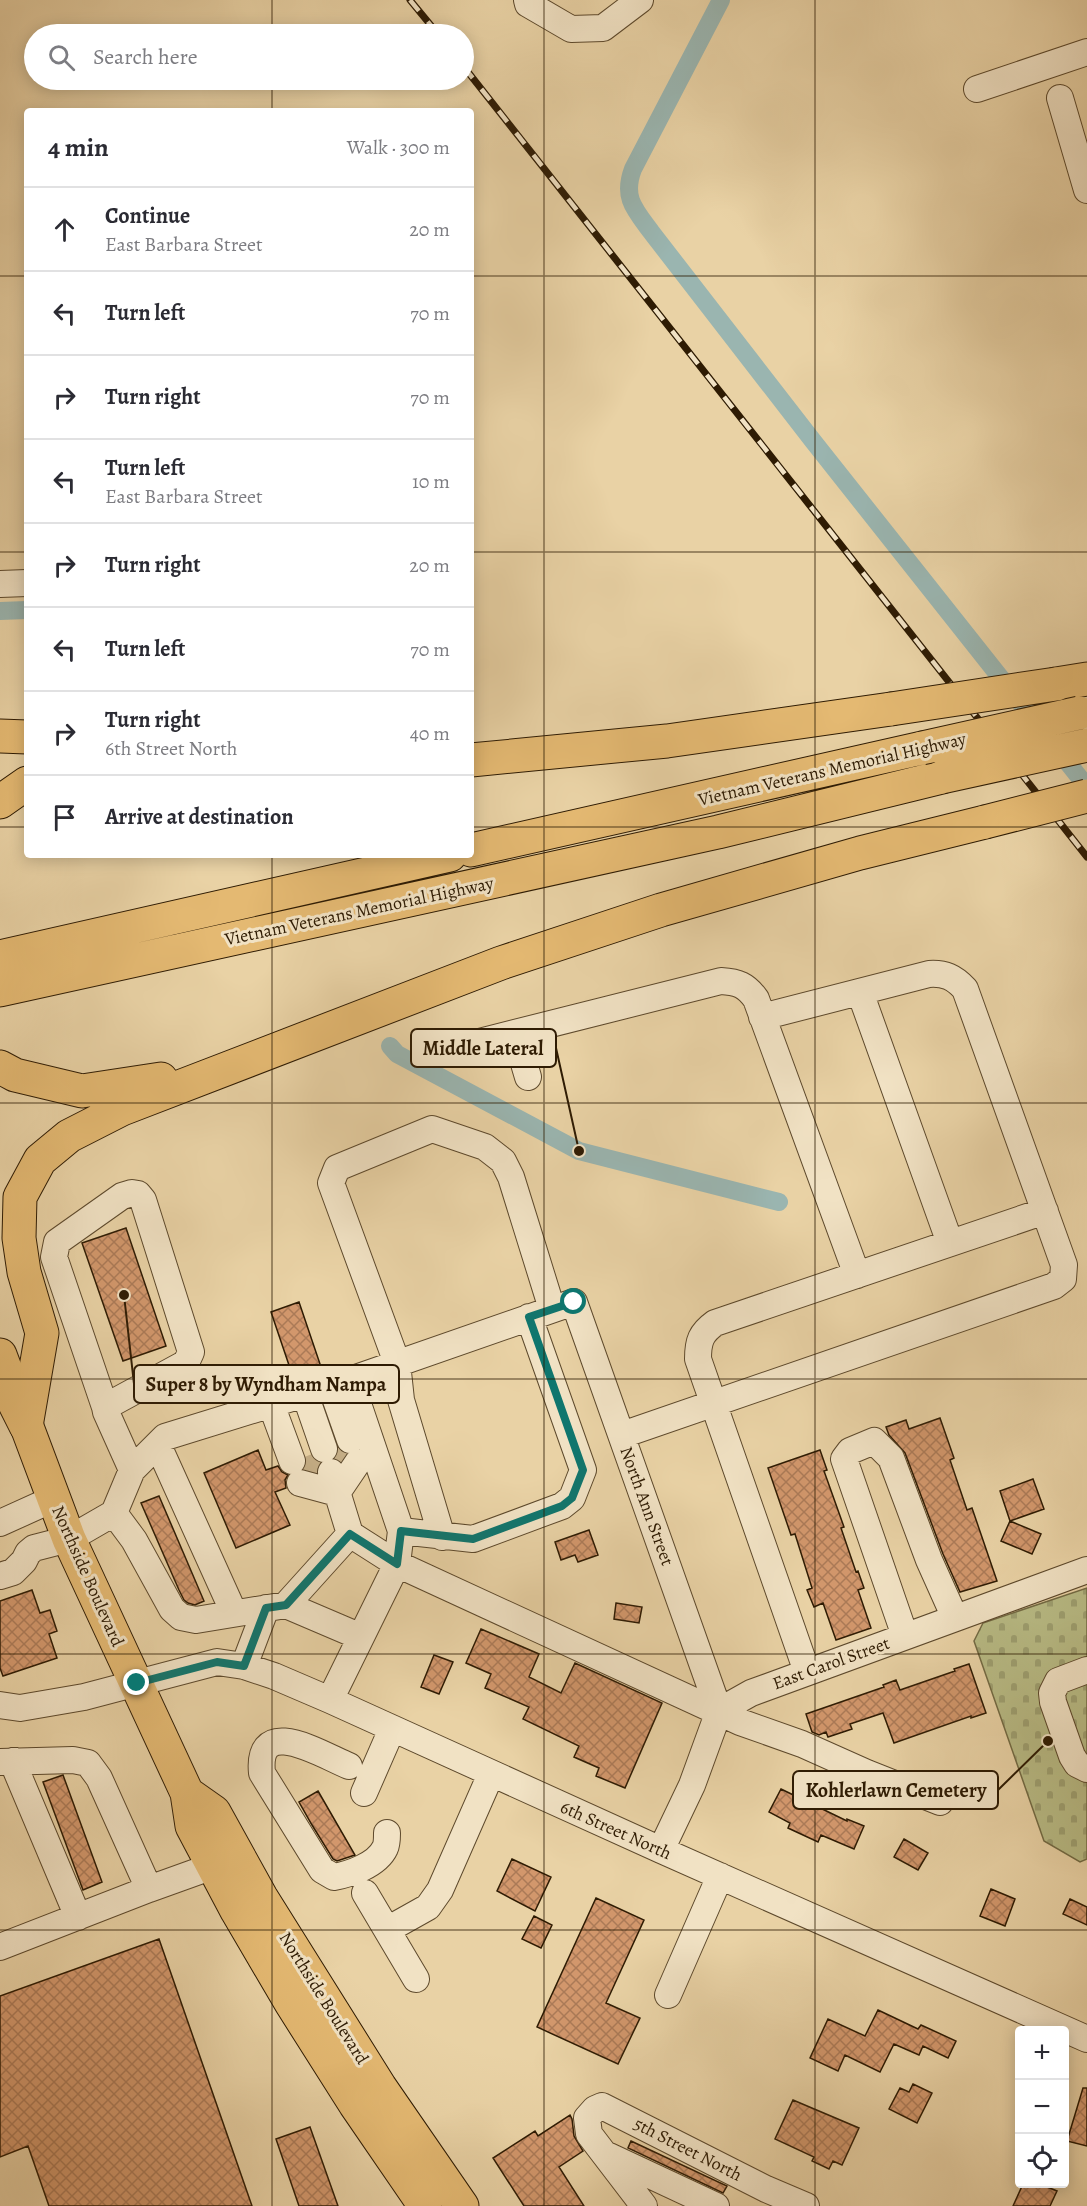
<!DOCTYPE html>
<meta charset="utf-8">
<style>
:root{--surface:#fff;--page:#f2f2f3;--text:#2b2b33;--muted:#7c7c81;--line:#e1e1e2}
body{margin:0;font-family:Alegreya,serif;background:var(--page);color:var(--text)}
.controls{position:absolute;right:18px;bottom:18px;display:grid;overflow:hidden;border-radius:6px;box-shadow:0 3px 15px #0003}
.controls button{width:54px;height:54px;display:grid;place-items:center;padding:0;border:0;border-bottom:2px solid var(--line);background:var(--surface);color:var(--text);font:30px sans-serif}
.stop{position:absolute;width:18px;height:18px;margin:-14px;border:4px solid #0f766e;border-radius:50%;background:#fff}
.stop.end{background:#0f766e;border-color:#fff;box-shadow:0 2px 6px #0008}
.list{margin:0;padding:0;list-style:none}
h2{display:flex;justify-content:space-between;align-items:center;height:78px;margin:0;padding:0 24px;font-size:26px}
h2 small{font-size:20px;font-weight:400;color:var(--muted)}
.list li{display:grid;grid-template-columns:39px 1fr auto;gap:18px;align-items:center;box-sizing:border-box;height:84px;padding:0 24px;border-top:2px solid var(--line)}
.list b{display:block;font-size:22px;white-space:nowrap}
.list p{margin:0;font-size:20px;white-space:nowrap;color:var(--muted)}
.list em{font-size:20px;font-style:normal;color:var(--muted)}
.icon{flex:none;width:33px;height:33px;fill:none;stroke:currentColor;stroke-width:2;stroke-linecap:round;stroke-linejoin:round}
.map{position:relative;flex:none;width:1087px;height:2206px;overflow:hidden}
.search{position:absolute;background:var(--surface);box-shadow:0 3px 15px #0003;left:24px;top:24px;width:450px;height:66px;display:flex;align-items:center;gap:15px;box-sizing:border-box;padding:0 21px;border-radius:33px;color:var(--muted);font-size:22px}
.panel{position:absolute;background:var(--surface);box-shadow:0 3px 15px #0003;left:24px;top:108px;width:450px;height:750px;border-radius:6px}
.map>svg:first-child{display:block}
</style>
<div class="map">
<svg width="1087" height="2206" viewBox="0 0 1087 2206">
<defs>
<pattern id="cemetery-stones" width="16" height="16" patternUnits="userSpaceOnUse" patternTransform="scale(1.5)"><rect width="16" height="16" fill="#b8bb85"/><path d="M2 7V4a2 2 0 0 1 4 0v3zM10 15v-3a2 2 0 0 1 4 0v3z" fill="#9ea071"/></pattern>
<pattern id="building-cross-hatch" width="8" height="8" patternUnits="userSpaceOnUse" patternTransform="scale(1.5)"><rect width="8" height="8" fill="#d2976c"/><path d="M0 0l8 8M0 8l8-8" fill="none" stroke="#ab7a57"/></pattern>
</defs>
<rect width="100%" height="100%" fill="#e9d2a5"/>
<filter id="stains"><feTurbulence type="fractalNoise" baseFrequency=".00333" numOctaves="4"/><feColorMatrix values="0 0 0 0 .2 0 0 0 0 .09 0 0 0 0 .02 0 0 0 .5 -.17"/></filter>
<radialGradient id="worn" r=".72"><stop offset=".6" stop-color="#630" stop-opacity="0"/><stop offset="1" stop-color="#630" stop-opacity=".3"/></radialGradient>
<path fill="url(#cemetery-stones)" stroke="#736b44" stroke-width="1.5" d="M1087,1588V1859L1080,1862L1044,1841L974,1641L983,1623Z"/>
<g fill="none" stroke-linecap="round" stroke-linejoin="round">
<path stroke="#9ab5b0" stroke-width="18" d="M721,0L633,169C622,198 635,210 652,233L813,441L1087,787
M0,611L27,610
M390,1046L397,1054L579,1151L779,1202"/>
</g>
<path fill="url(#building-cross-hatch)" stroke="#2e1b03" stroke-width="1.5" d="M126,1228L166,1346L123,1361L82,1243Z
M299,1302L320,1364L292,1374L271,1312Z
M940,1418L954,1458L950,1460L967,1510L972,1508L997,1581L960,1592L943,1554L905,1453L889,1435L886,1427L906,1420L909,1429Z
M258,1450L266,1470L278,1466L282,1472L288,1475L285,1480L286,1488L275,1492L290,1525L236,1548L204,1473Z
M820,1450L827,1470L824,1471L844,1527L841,1528L856,1572L858,1571L864,1588L858,1590L871,1628L836,1640L823,1603L814,1607L807,1590L812,1588L795,1534L791,1535L768,1468Z
M1033,1479L1044,1509L1010,1521L1000,1491Z
M159,1496L204,1601L195,1605L188,1603L184,1600L179,1590L141,1503Z
M1010,1521L1041,1534L1032,1554L1001,1541Z
M589,1530L598,1555L578,1562L575,1555L561,1560L555,1542Z
M32,1590L40,1613L50,1610L57,1631L49,1634L57,1658L3,1676L0,1668V1601Z
M616,1603L642,1607L639,1623L614,1619Z
M481,1629L539,1654L529,1677L561,1693L575,1663L662,1703L625,1788L596,1776L599,1768L574,1757L579,1746L523,1719L529,1707L485,1688L491,1674L466,1663Z
M434,1655L453,1662L439,1694L421,1687Z
M969,1664L986,1713L971,1718V1716L894,1743L883,1713L850,1724L852,1729L828,1737L826,1732L819,1735L812,1732L806,1714L884,1687L883,1685L896,1680L900,1690L955,1671L954,1669Z
M63,1775L102,1882L83,1890L43,1782Z
M781,1789L847,1821V1819L864,1826L854,1849L821,1835L818,1842L788,1828L790,1823L769,1812Z
M318,1791L355,1855L337,1861L333,1859L312,1825L299,1802Z
M904,1839L928,1853L918,1870L894,1857Z
M512,1859L551,1877L535,1911L497,1891Z
M991,1889L1015,1899L1005,1926L980,1916Z
M596,1898L644,1920L606,2003L640,2018L618,2064L537,2027Z
M1070,1899L1087,1907V1925L1063,1914Z
M534,1916L552,1925L541,1948L522,1939Z
M159,1939L252,2206H49L28,2146L0,2157V1996Z
M878,2010L918,2029L921,2025L956,2041L948,2058L923,2046L919,2055L894,2044L880,2072L845,2055L838,2071L810,2058L828,2019L865,2036Z
M913,2084L932,2093L917,2123L889,2109L900,2088L909,2092Z
M1083,2088H1087V2146L1067,2141Z
M793,2100L859,2128L842,2165L833,2161L829,2169L812,2161L814,2157L775,2139Z
M570,2115L572,2119L574,2136L583,2151L559,2167L584,2206H524L493,2158L535,2131L538,2136Z
M310,2127L338,2206H299L276,2139Z
M631,2141L727,2186L723,2193L628,2148Z
M1023,2184H1040L1057,2191L1050,2206H1013Z"/>
<g fill="none" stroke-linecap="round" stroke-linejoin="round">
<path stroke="#c4ad85" stroke-width="26" stroke-dasharray="26 13" stroke-linecap="butt" d="M336,1445L344,1467
M307,1456L315,1477"/>
<g stroke="#5d492c" stroke-width="28">
<path id="minor" d="M527,0L528,4L571,29L603,28L640,0
M977,89L1087,52
M1060,98L1087,190
M0,584L27,583
M860,992L950,1243
M515,1033L528,1077
M479,1042L721,981C738,982 746,985 756,999L857,1275
M331,1386L350,1440
M305,1394L324,1449
M271,1404L292,1461
M105,1407L186,1363L191,1352L143,1200L138,1194L132,1193L122,1196L57,1242L54,1257L105,1407L106,1412L132,1470
M622,1435L1054,1286L1063,1279L1064,1265L965,989C954,977 945,973 929,974L762,1017
M158,1445L234,1613
M331,1472L350,1534L397,1564L740,1722L802,1744L867,1773L940,1802
M300,1483L337,1493L327,1486
M337,1493L358,1462
M114,1513L134,1540L172,1609L181,1617L196,1620L286,1605L361,1637
M0,1523L53,1499
M401,1531L473,1539L562,1506L572,1498L583,1470L529,1317
M442,1537L401,1400L397,1363L331,1183L337,1168L432,1129L485,1147L503,1161L511,1177L552,1309
M0,1576L13,1572L24,1561L28,1553L34,1548L69,1539L114,1513L132,1470L165,1437L350,1380
M286,1605L350,1534
M905,1636L844,1459L850,1451L874,1441L891,1458L929,1560L955,1618
M244,1666L266,1608
M1087,1670L1058,1681L1052,1693L1053,1702L1072,1756L1077,1764L1087,1769
M807,1672L698,1359C698,1341 701,1333 715,1323L1045,1211
M330,1700L397,1564L401,1531L350,1380L574,1302L719,1711
M0,1705L20,1708L84,1697L217,1662L244,1666L274,1676L330,1700L661,1850L1087,2039
M14,1761L16,1770L78,1917
M0,1762L73,1760L88,1763L99,1778L149,1889L213,1866
M349,1766C322,1755 256,1713 262,1773L322,1870L334,1877C350,1874 377,1865 385,1848C387,1844 387,1838 387,1833
M364,1793L392,1729
M661,1850L692,1785L719,1711L751,1693L1087,1570
M365,1893L416,1979
M387,1930L428,1907L440,1890L491,1774
M0,1947L149,1889
M668,1995L720,1876
M609,2156L716,2206
M644,2206L589,2134L587,2118L595,2109L602,2106L766,2189L806,2206"/>
</g>
<g stroke="#2e1b03" stroke-width="35">
<path id="major" d="M0,1355L69,1539L187,1793L192,1826L237,1911L291,2003L355,2104L425,2206
M187,1793L214,1812L261,1897L380,2087L462,2206"/>
</g>
<g stroke="#2e1b03" stroke-width="35">
<path id="highway" d="M1056,684L1087,679
M0,736L27,737
M471,760L667,741L891,709
M0,802L27,783
M471,850L922,748
M0,957L450,855
M0,990L718,832L942,777
M0,1067L15,1075L82,1091L161,1079
M0,1374L26,1426
M26,1426L42,1333L24,1272L19,1238L20,1197L40,1160L69,1136L122,1109L501,963L661,910L860,853L985,822"/>
</g>
<use href="#minor" stroke="#f1e2c4" stroke-width="26"/>
<use href="#major" stroke="#e4b972" stroke-width="33"/>
<use href="#highway" stroke="#e4b972" stroke-width="33"/>
<g stroke="#2e1b03" stroke-width="7">
<path id="rail" d="M410,0L438,34
M464,67L1087,857"/>
</g>
<use href="#rail" stroke="#f1e2c4" stroke-width="4.5" stroke-dasharray="14" stroke-linecap="butt"/>
<g stroke="#2e1b03" stroke-width="35" stroke-linecap="butt">
<path id="highway-bridge" d="M891,709L1056,684
M922,748L1079,713
M942,777L1087,745
M985,822L1087,796"/>
</g>
<use href="#highway-bridge" stroke="#e4b972" stroke-width="33"/>
</g>
<g fill="none" stroke-linecap="round" stroke-linejoin="round">
<path stroke="#0f766e" stroke-width="8" d="M137,1683L217,1662L244,1666L266,1608L286,1605L350,1534L397,1564L401,1531L473,1539L562,1506L572,1498L583,1470L529,1317L574,1302"/>
</g>
<path fill="none" stroke="#2e1b03" stroke-width="1.5" stroke-opacity="0.55" d="M272,0V34M544,0V2206M815,0V2206M272,80V111M0,276H27M471,276H1087M0,552H27M471,552H1087M0,827H27M471,827H1087M272,855V2206M0,1103H1087M0,1379H1087M0,1654H1087M0,1930H1087"/>
<g text-anchor="middle" dominant-baseline="central" stroke-width="6" stroke-linejoin="round" paint-order="stroke">
<g font-size="18" fill="#2e1b03" stroke="#f1e2c4">
<text transform="translate(832 769) rotate(-13)">Vietnam Veterans Memorial Highway</text>
<text transform="translate(359 911) rotate(-12)">Vietnam Veterans Memorial Highway</text>
<text transform="translate(647 1506) rotate(70)">North Ann Street</text>
<text transform="translate(88 1576) rotate(66)">Northside Boulevard</text>
<text transform="translate(831 1663) rotate(-20)">East Carol Street</text>
<text transform="translate(616 1830) rotate(24)">6th Street North</text>
<text transform="translate(324 1998) rotate(58)">Northside Boulevard</text>
<text transform="translate(688 2149) rotate(27)">5th Street North</text>
</g>
</g>
<path fill="none" stroke="#2e1b03" stroke-width="2" d="M579 1151L556 1048M124 1295L134 1384M1048 1741L998 1790"/>
<g fill="#2e1b03" stroke="#f1e2c4" stroke-width="2">
<circle cx="579" cy="1151" r="6"/>
<circle cx="124" cy="1295" r="6"/>
<circle cx="1048" cy="1741" r="6"/>
</g>
<g fill="#f1e2c4" stroke="#2e1b03" stroke-width="2">
<rect x="411" y="1029" width="145" height="38" rx="6"/>
<rect x="134" y="1365" width="265" height="38" rx="6"/>
<rect x="793" y="1771" width="205" height="38" rx="6"/>
</g>
<g font-size="20" text-anchor="middle" font-weight="bold" fill="#2e1b03">
<text x="483" y="1055">Middle Lateral</text>
<text x="266" y="1391">Super 8 by Wyndham Nampa</text>
<text x="896" y="1797">Kohlerlawn Cemetery</text>
</g>
<rect width="100%" height="100%" filter="url(#stains)"/>
<rect width="100%" height="100%" fill="url(#worn)"/>
</svg>
<div class="controls">
<button>+</button>
<button>−</button>
<button><svg class="icon" aria-label="locate" viewBox="0 0 24 24"><circle cx="12" cy="12" r="6"/><path d="M12 2v4M12 18v4M2 12h4M18 12h4"/></svg></button>
</div>
<div class="stop" style="left:574px;top:1302px"></div>
<div class="stop end" style="left:137px;top:1683px"></div>
<div class="search"><svg class="icon" aria-label="search" viewBox="0 0 24 24"><circle cx="10" cy="10" r="6"/><path d="M15 15l6 6"/></svg>Search here</div>
<section class="panel">
<h2>4 min<small>Walk · 300 m</small></h2>
<ul class="list">
<li><svg class="icon" aria-label="ahead" viewBox="0 0 24 24"><path d="M12 20V5M6 11l6-6 6 6"/></svg><div><b>Continue</b><p>East Barbara Street</p></div><em>20 m</em></li>
<li><svg class="icon" aria-label="left" viewBox="0 0 24 24"><path d="M17 20v-9H6M10 6l-5 5 5 5"/></svg><div><b>Turn left</b></div><em>70 m</em></li>
<li><svg class="icon" aria-label="right" viewBox="0 0 24 24"><path d="M7 20v-9h11M14 6l5 5-5 5"/></svg><div><b>Turn right</b></div><em>70 m</em></li>
<li><svg class="icon" aria-label="left" viewBox="0 0 24 24"><path d="M17 20v-9H6M10 6l-5 5 5 5"/></svg><div><b>Turn left</b><p>East Barbara Street</p></div><em>10 m</em></li>
<li><svg class="icon" aria-label="right" viewBox="0 0 24 24"><path d="M7 20v-9h11M14 6l5 5-5 5"/></svg><div><b>Turn right</b></div><em>20 m</em></li>
<li><svg class="icon" aria-label="left" viewBox="0 0 24 24"><path d="M17 20v-9H6M10 6l-5 5 5 5"/></svg><div><b>Turn left</b></div><em>70 m</em></li>
<li><svg class="icon" aria-label="right" viewBox="0 0 24 24"><path d="M7 20v-9h11M14 6l5 5-5 5"/></svg><div><b>Turn right</b><p>6th Street North</p></div><em>40 m</em></li>
<li><svg class="icon" aria-label="arrive" viewBox="0 0 24 24"><path d="M6 21V4h12l-3 4 3 4H6"/></svg><div><b>Arrive at destination</b></div></li>
</ul>
</section>
</div>
